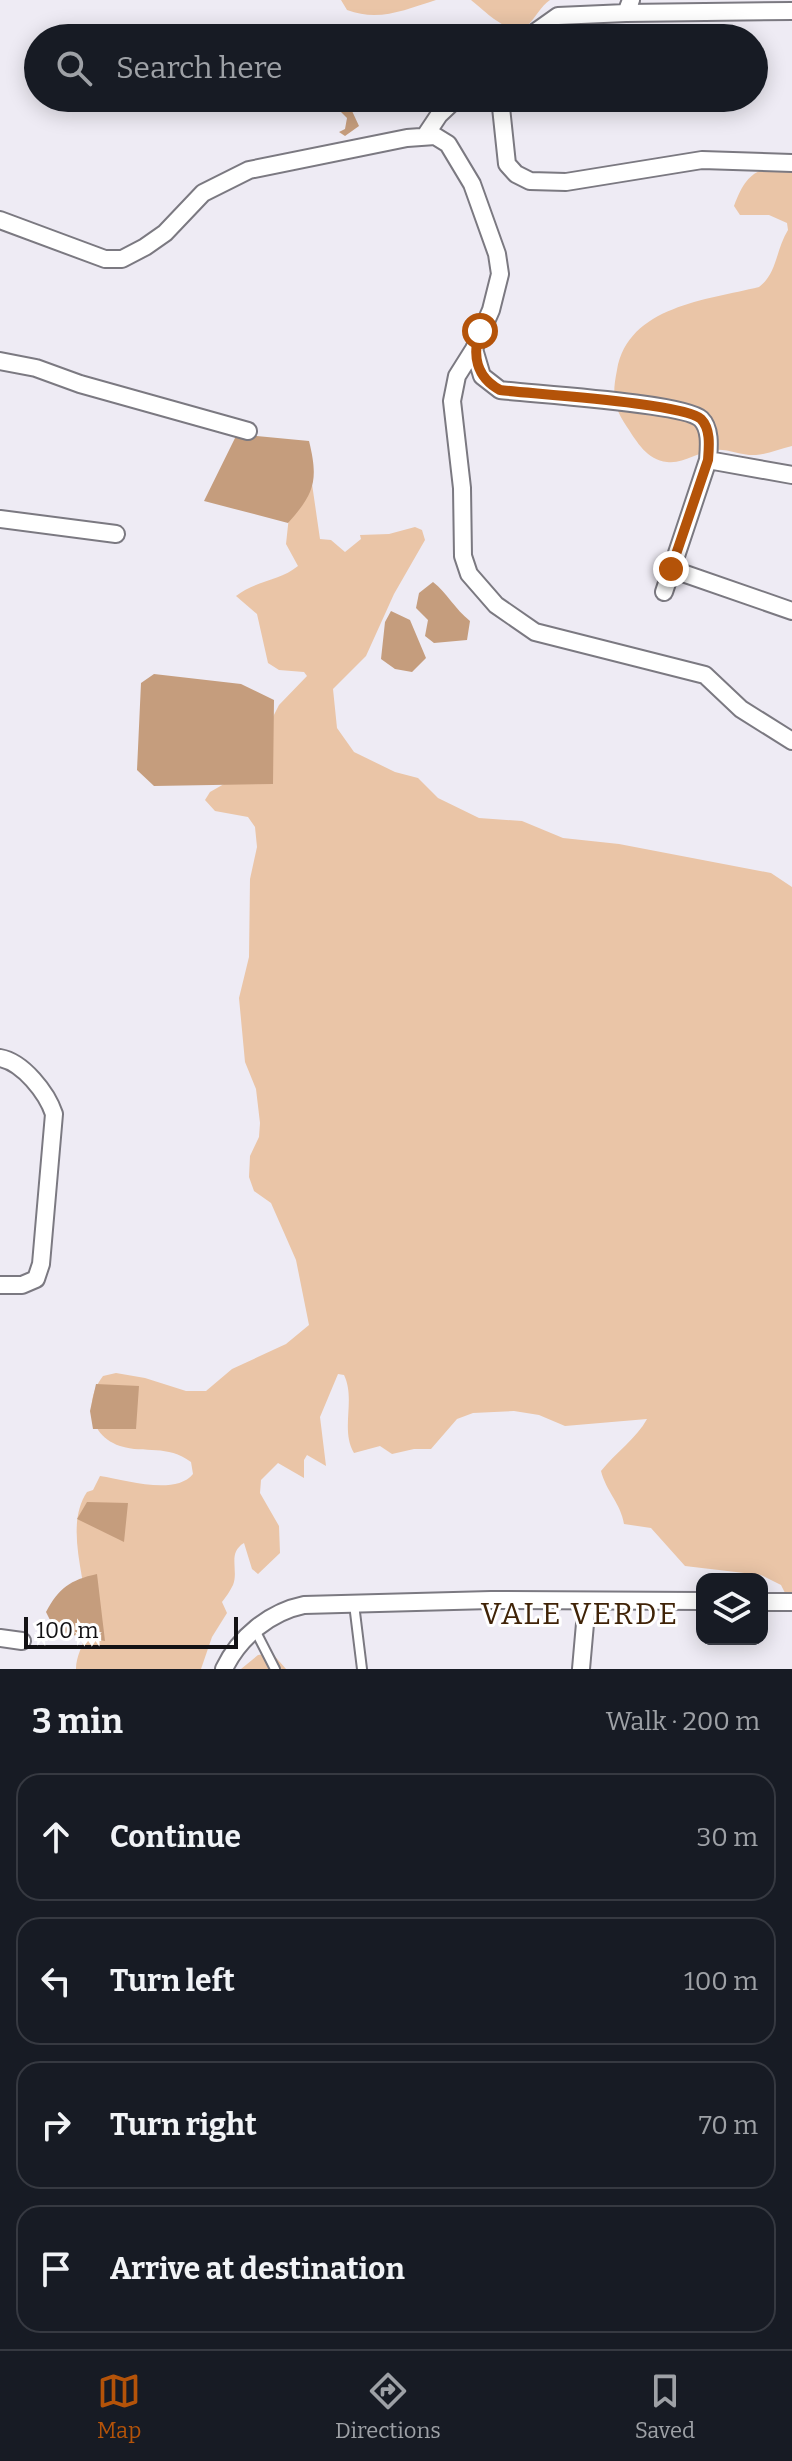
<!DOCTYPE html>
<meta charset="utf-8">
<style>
:root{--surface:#171b24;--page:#242831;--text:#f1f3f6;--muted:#9ea1a6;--line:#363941;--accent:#b45309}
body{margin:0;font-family:Bitter,serif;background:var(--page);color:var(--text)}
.controls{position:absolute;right:24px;bottom:24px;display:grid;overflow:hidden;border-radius:16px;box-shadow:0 4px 20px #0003}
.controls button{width:72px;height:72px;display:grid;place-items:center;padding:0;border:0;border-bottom:2px solid var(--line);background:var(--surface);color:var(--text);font:40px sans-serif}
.scale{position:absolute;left:24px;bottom:20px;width:214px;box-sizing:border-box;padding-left:8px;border:4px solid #131215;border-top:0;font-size:22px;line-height:28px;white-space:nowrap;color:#131215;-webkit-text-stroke:6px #fff;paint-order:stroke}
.stop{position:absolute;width:24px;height:24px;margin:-18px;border:6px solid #b45309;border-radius:50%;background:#fff}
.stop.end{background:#b45309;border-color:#fff;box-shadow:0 2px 8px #0008}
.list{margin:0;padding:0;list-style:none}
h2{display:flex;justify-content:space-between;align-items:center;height:104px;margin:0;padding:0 32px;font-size:34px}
h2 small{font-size:26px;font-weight:400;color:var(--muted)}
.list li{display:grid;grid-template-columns:52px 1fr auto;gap:24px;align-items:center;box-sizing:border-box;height:128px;margin:0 16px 16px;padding:0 16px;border:2px solid var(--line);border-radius:24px}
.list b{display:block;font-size:30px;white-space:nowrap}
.list em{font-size:26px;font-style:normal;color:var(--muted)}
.icon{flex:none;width:44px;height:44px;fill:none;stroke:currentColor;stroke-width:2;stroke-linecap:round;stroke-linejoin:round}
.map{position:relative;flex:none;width:792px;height:1669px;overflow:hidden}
.search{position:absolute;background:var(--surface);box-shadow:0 4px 20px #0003;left:24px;right:24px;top:24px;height:88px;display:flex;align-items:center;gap:20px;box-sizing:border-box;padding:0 28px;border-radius:44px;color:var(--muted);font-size:30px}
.sheet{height:680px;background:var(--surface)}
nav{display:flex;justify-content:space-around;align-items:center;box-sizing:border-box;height:112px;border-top:2px solid var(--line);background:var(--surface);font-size:22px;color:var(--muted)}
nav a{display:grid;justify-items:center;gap:4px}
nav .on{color:var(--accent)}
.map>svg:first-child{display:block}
</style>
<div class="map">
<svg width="792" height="1669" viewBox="0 0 792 1669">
<rect width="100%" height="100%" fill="#eeebf4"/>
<path fill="#eac5a7" d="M341,0H436C404,10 379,22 347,10Z
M471,0H550C540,7 536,17 528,25C512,40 484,10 471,0Z
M792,164V446C780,449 768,454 756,455C742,456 727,448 714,450C697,452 684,464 667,462C647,460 637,442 627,427C613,406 612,395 617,370C628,306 707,300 759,287C777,274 776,249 788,230L787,223L769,215H740L734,206C746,173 757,167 792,164Z
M312,484L320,539L331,540L345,552L361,539L360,535L389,534L415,527L422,530L425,540L394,594L366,656L333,689L337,728L354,752L395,772L418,778L438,798L479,818L522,821L563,838L619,844L771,873L792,887V1607L781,1585L761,1575L685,1566L651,1528L624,1524C621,1504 606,1491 601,1471C615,1453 637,1438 647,1419L565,1426L539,1415L514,1411L473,1413L457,1419L431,1449H414L392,1454L380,1446L354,1453C340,1429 356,1400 344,1375L338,1374L320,1417L326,1466L307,1455L304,1460V1478L278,1463L261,1480L260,1493L279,1526L280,1553L258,1574L252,1569L244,1543C227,1553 239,1570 233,1585C230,1591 226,1597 222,1602L227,1613L212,1637L201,1669H76C76,1656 83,1646 86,1633C93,1592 61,1531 87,1492L93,1490L100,1476C126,1480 175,1496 193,1474L191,1462C167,1444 146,1454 120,1446C88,1435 84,1400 103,1376L116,1373L145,1378L186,1391H206L232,1369L286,1344L309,1325L296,1260L271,1203L254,1191L249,1177L250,1156L259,1137L260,1123L256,1089L245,1062L239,998L249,957L250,879L257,847L255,827L248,817L215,811L205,800L210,792L245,772L279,705L307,676L304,672L279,670L268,663L257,614L236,596C254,581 280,581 298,566L286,544L290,507Z
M272,1653L286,1669H241L258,1655Z"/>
<path fill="#c59d7d" d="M327,98H346L359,126L345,136L339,132L345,129L347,118Z
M237,434L309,441C319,481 314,494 288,523L204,501Z
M433,582C447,593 455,609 470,621L467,640L434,643L425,636L428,620L416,608L419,593Z
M391,611L410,620L426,658L412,672L395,669L381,659L385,622Z
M154,674L241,684L274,700L273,784L154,786L137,770L141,683Z
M96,1384L139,1386L136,1429H93L90,1411Z
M87,1502L128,1503L124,1542L77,1519Z
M97,1574L105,1641L56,1632L46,1612C59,1588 70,1580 97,1574Z"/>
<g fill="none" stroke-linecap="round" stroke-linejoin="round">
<g stroke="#7b7981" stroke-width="12">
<path id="lane" d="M354,1604L362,1669
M255,1630L275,1669"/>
</g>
<g stroke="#7b7981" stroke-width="20">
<path id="street" d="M626,13L792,11
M527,38L558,16L626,13L631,0
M500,98L507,164L516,174L530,181L566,182L702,160L792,163
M425,136L439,115L457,98
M0,220L105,259H122L145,247L165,233L203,193L249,170L407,138L435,136L448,144L472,184L497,254L500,274L491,310L474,349L457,376L452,401L462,488L463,556L469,574L496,605L535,632L705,675L741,709L792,741
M474,349L482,376L500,390C532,394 685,403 701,419C711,429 709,447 708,460L664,592
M0,361L36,368L80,384L248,431
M708,460L792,475
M0,519L116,534
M671,569L792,611
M0,1058C23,1062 47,1093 54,1114L41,1264L36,1279L22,1285H0
M762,1602H792
M0,1638L22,1641
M224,1669C239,1637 270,1612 304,1605L491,1600L702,1601
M581,1669L587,1601"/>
</g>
<use href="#lane" stroke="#fff" stroke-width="8"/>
<use href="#street" stroke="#fff" stroke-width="16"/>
</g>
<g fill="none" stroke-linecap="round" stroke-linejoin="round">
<path stroke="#b45309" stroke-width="10" d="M480,331C472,355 476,377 500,390C532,394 685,403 701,419C711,429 709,447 708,460L671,569"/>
</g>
<g text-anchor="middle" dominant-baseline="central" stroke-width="6" stroke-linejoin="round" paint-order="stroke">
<g font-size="30" letter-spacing="2" fill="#402307" stroke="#fff">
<text x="580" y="1614">VALE VERDE</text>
</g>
</g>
</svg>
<div class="controls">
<button><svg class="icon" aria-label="layers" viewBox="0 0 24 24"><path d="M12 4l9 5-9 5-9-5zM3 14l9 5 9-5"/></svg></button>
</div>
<div class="scale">100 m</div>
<div class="stop" style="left:480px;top:331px"></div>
<div class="stop end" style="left:671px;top:569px"></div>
<div class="search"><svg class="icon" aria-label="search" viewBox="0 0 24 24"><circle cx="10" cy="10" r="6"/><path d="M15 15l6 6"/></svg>Search here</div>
</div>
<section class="sheet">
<h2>3 min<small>Walk · 200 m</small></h2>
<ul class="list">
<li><svg class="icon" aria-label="ahead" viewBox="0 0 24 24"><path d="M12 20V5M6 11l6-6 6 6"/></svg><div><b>Continue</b></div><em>30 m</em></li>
<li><svg class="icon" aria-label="left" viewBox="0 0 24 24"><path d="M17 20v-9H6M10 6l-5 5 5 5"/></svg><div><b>Turn left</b></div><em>100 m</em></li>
<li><svg class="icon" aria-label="right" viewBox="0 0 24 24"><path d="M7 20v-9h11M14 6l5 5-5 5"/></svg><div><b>Turn right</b></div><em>70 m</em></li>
<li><svg class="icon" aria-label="arrive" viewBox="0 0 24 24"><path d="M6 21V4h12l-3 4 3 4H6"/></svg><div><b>Arrive at destination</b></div></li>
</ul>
</section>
<nav>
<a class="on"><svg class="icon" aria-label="map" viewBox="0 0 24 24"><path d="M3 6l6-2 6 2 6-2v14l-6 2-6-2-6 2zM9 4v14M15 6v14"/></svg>Map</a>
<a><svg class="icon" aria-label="directions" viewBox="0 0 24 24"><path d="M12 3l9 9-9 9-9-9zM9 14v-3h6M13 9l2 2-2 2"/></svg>Directions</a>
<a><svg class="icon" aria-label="saved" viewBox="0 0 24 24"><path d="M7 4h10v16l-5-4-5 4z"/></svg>Saved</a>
</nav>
